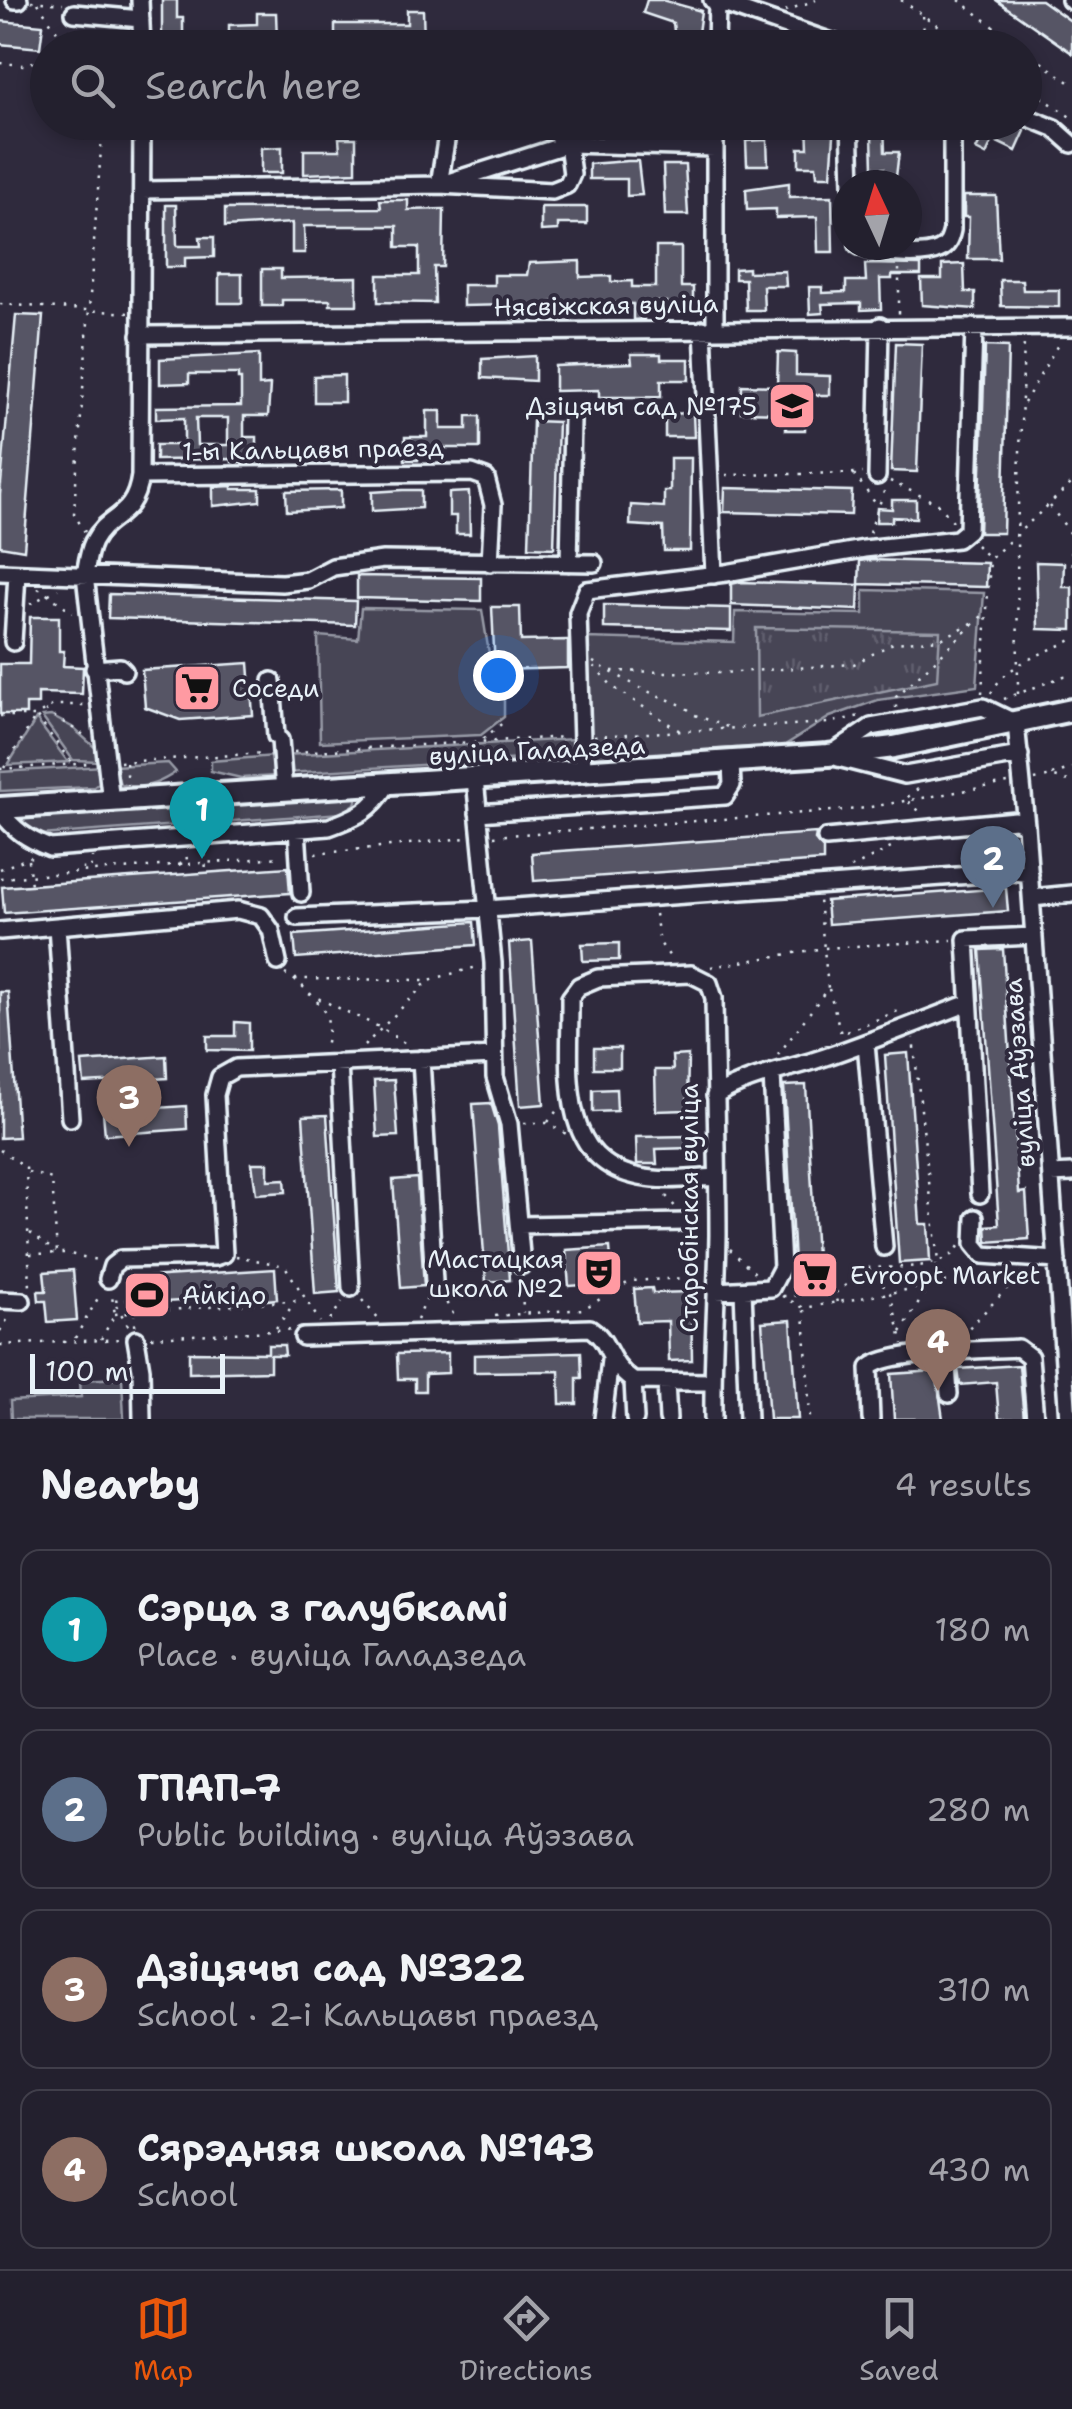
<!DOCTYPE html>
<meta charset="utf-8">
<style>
:root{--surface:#23202e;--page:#2f2d3a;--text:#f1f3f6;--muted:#a3a3aa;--line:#403e4a;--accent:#ea580c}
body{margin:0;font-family:"Shantell Sans",sans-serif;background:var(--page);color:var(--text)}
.compass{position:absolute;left:832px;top:170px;width:90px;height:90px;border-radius:50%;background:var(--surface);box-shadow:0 5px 15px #0003;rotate:356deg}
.scale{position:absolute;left:30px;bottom:25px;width:195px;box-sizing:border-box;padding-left:10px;border:5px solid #e8f1f8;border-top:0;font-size:28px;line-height:35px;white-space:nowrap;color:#e8f1f8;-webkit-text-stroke:8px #2f2a3d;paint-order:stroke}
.you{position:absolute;left:498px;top:675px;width:35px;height:35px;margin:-25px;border:8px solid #fff;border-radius:50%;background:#1a73e8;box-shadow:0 0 0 15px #1a73e833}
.badge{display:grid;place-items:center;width:65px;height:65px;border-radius:50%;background:var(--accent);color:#fff;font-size:32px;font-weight:700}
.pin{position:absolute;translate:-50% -82px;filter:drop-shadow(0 2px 5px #0008)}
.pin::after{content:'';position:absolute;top:52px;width:35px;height:30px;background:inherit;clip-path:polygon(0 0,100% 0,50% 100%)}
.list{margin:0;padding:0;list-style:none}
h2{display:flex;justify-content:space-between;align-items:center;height:130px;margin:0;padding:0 40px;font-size:42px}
h2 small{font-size:32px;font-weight:400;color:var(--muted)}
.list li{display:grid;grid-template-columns:65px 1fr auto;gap:30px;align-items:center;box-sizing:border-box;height:160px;margin:0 20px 20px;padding:0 20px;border:2px solid var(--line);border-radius:20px}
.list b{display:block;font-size:38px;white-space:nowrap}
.list p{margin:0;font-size:32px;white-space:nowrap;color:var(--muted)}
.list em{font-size:32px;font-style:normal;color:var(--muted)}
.icon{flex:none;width:55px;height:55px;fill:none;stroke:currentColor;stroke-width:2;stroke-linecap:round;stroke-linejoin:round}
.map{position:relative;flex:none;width:1072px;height:1419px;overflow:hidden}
.search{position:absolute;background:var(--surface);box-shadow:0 5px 15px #0003;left:30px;right:30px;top:30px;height:110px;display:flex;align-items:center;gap:25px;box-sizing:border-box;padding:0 35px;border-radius:55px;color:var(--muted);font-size:38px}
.sheet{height:850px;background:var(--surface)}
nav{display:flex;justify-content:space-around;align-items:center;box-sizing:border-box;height:140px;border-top:2px solid var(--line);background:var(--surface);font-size:28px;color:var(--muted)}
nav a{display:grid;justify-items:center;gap:5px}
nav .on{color:var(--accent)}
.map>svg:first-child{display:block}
</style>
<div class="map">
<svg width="1072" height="1419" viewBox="0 0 1072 1419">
<defs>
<pattern id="park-tufts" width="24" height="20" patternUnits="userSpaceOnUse" patternTransform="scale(2.5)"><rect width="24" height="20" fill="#464455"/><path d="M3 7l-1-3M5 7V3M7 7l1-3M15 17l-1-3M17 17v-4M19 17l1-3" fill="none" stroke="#615f6e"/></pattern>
</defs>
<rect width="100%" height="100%" fill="#2f2a3d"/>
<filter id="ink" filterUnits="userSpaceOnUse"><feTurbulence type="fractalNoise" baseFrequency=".01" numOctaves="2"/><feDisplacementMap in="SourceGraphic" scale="20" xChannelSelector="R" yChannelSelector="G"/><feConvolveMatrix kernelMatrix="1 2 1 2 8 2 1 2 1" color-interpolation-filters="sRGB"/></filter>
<g filter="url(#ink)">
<path fill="#464455" stroke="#979aa6" stroke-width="2.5" d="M864,590L984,593L977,686L878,700L830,717L785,745L590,757L586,638L734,642L735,612L864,614Z
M361,608L482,610L492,672L504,675V717L481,735L320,742L318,636L358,639Z
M51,716L72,727L99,751L100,761L73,760L42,717Z
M36,719L68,762L8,765Z
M574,739L573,756L287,773L284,755Z
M274,756L276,776L241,778L211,771V761Z
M168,763L176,772C159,784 139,791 120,784L114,766Z
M103,766L99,783L94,787L0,791V772Z
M358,795L355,804L342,813L41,835L27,830L12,817Z
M122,1378L124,1419H11L10,1401L81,1397L80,1380Z"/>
<path fill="url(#park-tufts)" stroke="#979aa6" stroke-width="2.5" d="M756,628L940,631L937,680L757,717Z"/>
<path fill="#575565" stroke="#e8f1f8" stroke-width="2.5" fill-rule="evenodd" d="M162,0H177V18H183V36H162Z
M647,0H662L701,11L696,48H676L673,23L643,13Z
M996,0H1041L1072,22V53Z
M407,10H423L424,41L335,42V24H407Z
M257,13H276L277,41L229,37V25L257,24Z
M0,21L43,25L40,48L0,44Z
M807,122H835L831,176H817L816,166H799V148H808Z
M864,122H884L885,152H899L895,185H884V168L873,169L872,135H864Z
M963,122H1007L1025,131L1016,151L993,140L986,155L976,150L984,134Z
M339,138H356V172L304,174V150H340Z
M767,140L768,165H747L746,141Z
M282,147V173H261V148Z
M628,161H638L642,195L627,196V179H589V164Z
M663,165H685L688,215H665Z
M789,183V197L832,196L833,252H818L817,217L776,218V209L747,210L746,189Z
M964,196H996L999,259H968L969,217H964Z
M380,200H408V210L444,209L443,267H434L435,303L378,302V275H419V247H397V226H304L305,253H292V223L225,227V209L381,208Z
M166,205H176L177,246H201L200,237H214V257L185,258V267H166Z
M541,207H587V224H558V230L541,231Z
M656,247H681V287H693V312H667V302H644V319L633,320V304L552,302V307H530V319H511V305L463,306V285H494V275H527L529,263L580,261V277L611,276V282L632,281V287H656Z
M865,264L921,265V275H892V279H880L881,309L861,310V303L822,304L823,313L810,314L809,287H822V293L846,292V281H866Z
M964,264L965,292H975V309L922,305L921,279H942V265Z
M748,268V272L785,271L786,286H763L764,310H746L745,279H735V269Z
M262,269H281V278L357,277V305H330V300H282V306H262Z
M219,274H242V303H219Z
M1000,280H1022L1023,290H1059V307L1001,306Z
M16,315L43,316L24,550L0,546V495Z
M896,343L922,344L917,472L891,471Z
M985,346L1008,347L1003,533H979Z
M778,352L796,353V375L830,376V395H806L805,430H786V413L741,412L742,385L777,386Z
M259,354V386L270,385L268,416H244V437H257V462H232V459L156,460V445H184V418L156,419V407L241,406V379H238V374H189V383L160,384V359ZM196,418H228V445H197Z
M631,354H661V359H689V380H661V397H599V390L555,391V366L632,363Z
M535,356V381L482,378V359Z
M344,375V402H314V376Z
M427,411H441V429H467V416H480V448H418V460H405V437H427Z
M693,413L694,437H665V414Z
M533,421L558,422L554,548L529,547Z
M670,458H691L690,551H664L663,527L630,525L631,505L664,507V491H670Z
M232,486V489H260V501L213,506V487Z
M725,488L852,491L851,515L724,512Z
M341,490V508L287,511L286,491Z
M403,490H421V508L372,511V492Z
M469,492L470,534H456V516H449V493Z
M892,500H916V518L892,517V522H876L877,508L892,509Z
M866,560L987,563L986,587L859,584L860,561Z
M1036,562L1064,563L1063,587H1072V630L1038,629Z
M357,576L481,578V601L357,598Z
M740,582L859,585L858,610L731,605V584Z
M109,594L356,601L355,625L108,618Z
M604,605L731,608V631L604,628Z
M492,607H520L521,641L568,640V668L495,670Z
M30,617H59V651H64L63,666L83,667L82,694L38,693V704H26V714H0V664H29Z
M249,663L253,715L180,720L145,707L142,670Z
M816,833L815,840L823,849V861L534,881L532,853Z
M288,867L290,893L4,913L2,887Z
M1006,888L1008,911L828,924L826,901Z
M474,922L476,945L296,958L294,935Z
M532,941L544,1104L520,1106L509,943Z
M619,943V960L583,961L582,944Z
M1003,949L1019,1193L1026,1192L1029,1239L987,1242L986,1226L999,1225L980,950Z
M0,992H8L18,1137L0,1138Z
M235,1022L249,1023V1051L207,1050V1036H235Z
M594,1048H620V1068H594Z
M908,1053L920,1224H928L930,1261L899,1263L885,1055Z
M688,1055L687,1110L656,1111L655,1070H673L672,1056Z
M166,1056L167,1078L140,1080L142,1109L186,1106L187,1129L105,1135L103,1112L122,1111L120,1081L84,1083L82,1062Z
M394,1080L398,1136L377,1137L374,1081Z
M806,1085L816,1257L827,1256L829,1287L803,1289L801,1261L794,1262L784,1086Z
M616,1089L617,1111L593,1112V1090Z
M491,1103L498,1126L510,1280L486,1282L473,1104Z
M327,1115L339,1292L315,1294L303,1116Z
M692,1136V1148L656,1149L657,1164H637L636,1137Z
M252,1163H268V1180L285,1179L286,1192L256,1194Z
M417,1178L424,1286L401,1288L393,1180Z
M610,1247L613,1283L569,1286L566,1250Z
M275,1269L277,1299L230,1303L229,1298L133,1304L132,1278Z
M73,1270L77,1320L48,1322L46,1301H39L38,1291H46L44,1272Z
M652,1288L653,1293L691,1292L692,1360L669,1361L668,1321L637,1322L634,1289Z
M791,1320L798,1419H769L762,1322Z
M268,1345H284L285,1355H270V1371L189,1373V1352L268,1353Z
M581,1352L582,1378H577V1404H560L559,1371L474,1372V1355Z
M448,1353V1373L425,1374V1391H415V1379H398L397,1354Z
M1019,1365L1024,1419H999L996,1382L960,1385L958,1369Z
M936,1371L943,1419H894L891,1374Z"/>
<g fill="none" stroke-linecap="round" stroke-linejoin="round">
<g stroke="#e8f1f8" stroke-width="22">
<path id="minor" d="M15,0H19
M140,0L142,48
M712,0L849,48
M1070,0L1072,1
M74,13L141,19
M716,48L717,2
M1024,116L1054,128L1072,144
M449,122L439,185L552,191L567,185L572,174L568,144L540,122
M715,122V328
M850,122L852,185
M142,190L439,185L568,144L714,148
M858,245C871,254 924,258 939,250C948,246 950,239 952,230V122
M703,329L714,575
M140,335L1072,327
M140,476L472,473L486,478L493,505L490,563
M877,476L880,326
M569,563L572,420
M0,572L282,583L308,580L333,567L383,560L594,563
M13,642L17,573
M94,669L120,667L124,671
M272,681L276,736
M280,740L284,790
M831,754L871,727L983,707L1016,723L1026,825L1068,1419
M838,758L905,775L1020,755
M583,773L578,613L587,590L726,573L864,549L957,539L968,530L974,327
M475,779L493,963L495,1077L509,1124L522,1265
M111,802L85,575C87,564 88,552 93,542C108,513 134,520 140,476L142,122
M0,811C14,830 27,839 50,848L329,827C359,816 371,811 388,784
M478,813L725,796L732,785L731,763
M297,829L301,893
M826,838L1015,820L1026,825
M1032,898L1072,894
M297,917L487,909L1014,872L1030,874
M57,926L70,1118
M0,931L238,910L261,916L271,930L278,962
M866,1043L884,1247
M421,1059L434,1282
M339,1063L351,1288
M715,1096C746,1077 782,1071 816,1060C868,1043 918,1022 969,1003
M1051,1174L1072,1173
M980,1194L966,939L1034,936
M975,1218L974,1244L983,1255L1057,1260
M519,1225L687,1222
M108,1279L112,1266L121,1259L215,1257L224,1254L215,1095L220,1077L236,1068L494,1056
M743,1290L748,1419
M716,1291L771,1288L782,1267L772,1075
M0,1300L22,1301
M303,1337L590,1328C612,1343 606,1362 633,1381L712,1382
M136,1339L141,1369L142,1419
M946,1353L949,1394
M633,1381L635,1419
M666,1382L668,1419
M603,1419L610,1360
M713,1419C712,1358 717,1297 718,1235C718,1156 715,1077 714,998L709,983L691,974L598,978L579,986L570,998C571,1071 553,1170 654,1179C674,1181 697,1178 717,1177
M871,1419L869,1368C886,1350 989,1350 1018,1348L1030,1357L1035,1419"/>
</g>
<g stroke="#e8f1f8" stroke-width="28">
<path id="major" d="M0,808L828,755L894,747L1072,710"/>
</g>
<path stroke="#e8f1f8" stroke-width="2.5" stroke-dasharray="2.5 8" stroke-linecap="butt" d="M901,0L970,48
M959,0L1022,48
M31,1L63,4
M38,3L68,48
M785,11L816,0
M923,16L925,48
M61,48L71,40L72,27
M110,48L112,29
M1024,50L1072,84
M0,63L24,65L48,57
M1024,85L1072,118
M899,269V316
M0,304L128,313
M1024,403L1060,341
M854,474L876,504
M726,475L863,473
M890,481L938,504L953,521
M1050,506L1071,534L1072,570
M85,532L74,514L75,496L103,122
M869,533L885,489
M976,545L990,559
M38,588L73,612
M30,604L58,589
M593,662L642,689L684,706L695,715L733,729
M594,666L613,687L683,733
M612,671L722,673L854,664L893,643L941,639L976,621
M982,693L990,559L1072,483
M991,693C1007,663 1043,654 1072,640
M1018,694L1017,534L1024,342
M1004,699L1072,673
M896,708V697L984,614
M45,711L89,738
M0,716H36L53,705H85
M594,736L828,723L860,716
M609,737L610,754
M483,739L505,721
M294,752L566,737
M120,762L266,753
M126,763L128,785
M4,768L36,716L72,763
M0,769L92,763
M1052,775L1072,768
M1035,780L1051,776L1072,782
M918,789L905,799L924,815
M494,836L859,809L1008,783
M205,854L206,873
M315,854L466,838
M28,860L31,885
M181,865V859L188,858
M851,868L893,847
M0,869L31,857
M83,870V866H92V857
M0,878L282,857
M655,914L660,943L673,961
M711,967L824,948L952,940
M285,974C300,982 326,1005 328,1023C329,1030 326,1040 325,1048
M295,979L428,980
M829,989L841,1034L898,1011L901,1014
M309,994L381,1028L409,1046
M364,1046L429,980L477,967
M778,1055L828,988L819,900
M548,1122L558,1109
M524,1123H547L568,1135
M0,1150L26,1167L30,1289
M28,1172L52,1179L57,1253
M666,1196L677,1209
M30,1233L56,1252
M730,1249L757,1275
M30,1254L65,1253L97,1260
M236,1256L285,1266L320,1322
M868,1268C895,1266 944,1272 959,1246
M522,1281L523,1313
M441,1294L455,1317
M782,1296L804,1308L929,1286L987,1271
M783,1296L834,1294
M126,1299L127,1305H134L136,1339L113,1300Z
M362,1300L380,1321
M837,1302L834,1294L868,1268L890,1293L903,1344
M804,1310L810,1419
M115,1314L303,1300
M495,1316L583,1309L631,1281L704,1277
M330,1320L342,1302
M417,1320L428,1296
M276,1328L295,1302
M0,1331L11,1314
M901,1332L929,1286L938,1262L913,1038
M962,1335L1022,1273
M151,1337L293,1330
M75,1338L101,1293
M101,1339L115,1314L111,1291
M0,1345L123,1339"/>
<use href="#minor" stroke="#2f2a3d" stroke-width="15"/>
<use href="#major" stroke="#2f2a3d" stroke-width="20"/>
</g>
</g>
<defs>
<g id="school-square" transform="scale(2.5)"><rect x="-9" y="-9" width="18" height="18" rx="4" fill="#ff9aa2" stroke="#2f2a3d"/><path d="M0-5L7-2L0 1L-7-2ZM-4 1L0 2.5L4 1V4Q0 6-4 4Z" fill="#111"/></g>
<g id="supermarket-square" transform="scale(2.5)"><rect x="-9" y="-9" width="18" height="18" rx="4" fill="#ff9aa2" stroke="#2f2a3d"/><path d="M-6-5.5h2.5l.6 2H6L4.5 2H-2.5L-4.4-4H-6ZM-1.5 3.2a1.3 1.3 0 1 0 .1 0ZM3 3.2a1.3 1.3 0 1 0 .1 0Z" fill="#111"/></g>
<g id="theatre-square" transform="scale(2.5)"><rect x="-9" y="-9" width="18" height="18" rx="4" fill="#ff9aa2" stroke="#2f2a3d"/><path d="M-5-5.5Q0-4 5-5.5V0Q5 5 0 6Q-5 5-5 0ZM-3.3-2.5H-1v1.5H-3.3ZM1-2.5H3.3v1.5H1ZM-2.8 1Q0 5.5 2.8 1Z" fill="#111"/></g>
<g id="stadium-square" transform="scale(2.5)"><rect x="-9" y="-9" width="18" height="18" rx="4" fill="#ff9aa2" stroke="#2f2a3d"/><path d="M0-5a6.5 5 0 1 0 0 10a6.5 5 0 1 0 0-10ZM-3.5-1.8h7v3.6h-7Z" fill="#111"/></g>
</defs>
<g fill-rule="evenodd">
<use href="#school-square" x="792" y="406"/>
<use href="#supermarket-square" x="197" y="688"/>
<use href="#theatre-square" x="599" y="1273"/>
<use href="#supermarket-square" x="815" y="1275"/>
<use href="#stadium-square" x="147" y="1295"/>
</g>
<g text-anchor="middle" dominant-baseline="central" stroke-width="8" stroke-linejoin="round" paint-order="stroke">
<g font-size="25" fill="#e8f1f8" stroke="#2f2a3d">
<text transform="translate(606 305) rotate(-1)">Нясвіжская вуліца</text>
<text transform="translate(313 449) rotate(-1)">1-ы Кальцавы праезд</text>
<text transform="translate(537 750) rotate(-3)">вуліца Галадзеда</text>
<text transform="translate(1019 1073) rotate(-94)">вуліца Аўэзава</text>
<text transform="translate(689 1208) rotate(-90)">Старобінская вуліца</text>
</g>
<g font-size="25" fill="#e8f1f8" stroke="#2f2a3d" text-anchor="start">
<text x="757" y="406" text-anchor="end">Дзіцячы сад №175</text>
<text x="232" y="688">Соседи</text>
<text x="564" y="1259" text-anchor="end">Мастацкая<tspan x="564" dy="29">школа №2</tspan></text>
<text x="850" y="1275">Evroopt Market</text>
<text x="182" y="1295">Айкідо</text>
</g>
</g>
</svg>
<svg class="compass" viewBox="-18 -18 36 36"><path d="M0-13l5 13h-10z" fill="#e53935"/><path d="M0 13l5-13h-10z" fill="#a3a3aa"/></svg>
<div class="scale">100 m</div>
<div class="you"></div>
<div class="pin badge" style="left:202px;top:859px;background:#0f9aa8">1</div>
<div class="pin badge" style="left:993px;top:908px;background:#5c6f8a">2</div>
<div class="pin badge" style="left:129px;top:1147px;background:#8d6e63">3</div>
<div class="pin badge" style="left:938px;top:1391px;background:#8d6e63">4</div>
<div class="search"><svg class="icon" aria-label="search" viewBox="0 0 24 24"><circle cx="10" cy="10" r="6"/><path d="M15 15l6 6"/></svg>Search here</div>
</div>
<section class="sheet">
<h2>Nearby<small>4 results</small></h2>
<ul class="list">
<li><span class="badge" style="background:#0f9aa8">1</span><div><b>Сэрца з галубкамі</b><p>Place · вуліца Галадзеда</p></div><em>180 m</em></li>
<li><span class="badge" style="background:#5c6f8a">2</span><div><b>ГПАП-7</b><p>Public building · вуліца Аўэзава</p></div><em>280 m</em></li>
<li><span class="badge" style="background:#8d6e63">3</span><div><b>Дзіцячы сад №322</b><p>School · 2-і Кальцавы праезд</p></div><em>310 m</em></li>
<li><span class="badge" style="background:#8d6e63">4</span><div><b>Сярэдняя школа №143</b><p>School</p></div><em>430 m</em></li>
</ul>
</section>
<nav>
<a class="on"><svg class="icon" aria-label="map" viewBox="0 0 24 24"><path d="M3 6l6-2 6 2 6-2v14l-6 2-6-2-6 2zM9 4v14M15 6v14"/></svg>Map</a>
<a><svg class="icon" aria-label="directions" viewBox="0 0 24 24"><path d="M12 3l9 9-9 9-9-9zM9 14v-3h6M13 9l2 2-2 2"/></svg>Directions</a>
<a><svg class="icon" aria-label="saved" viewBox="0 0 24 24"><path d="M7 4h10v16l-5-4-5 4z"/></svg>Saved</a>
</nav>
